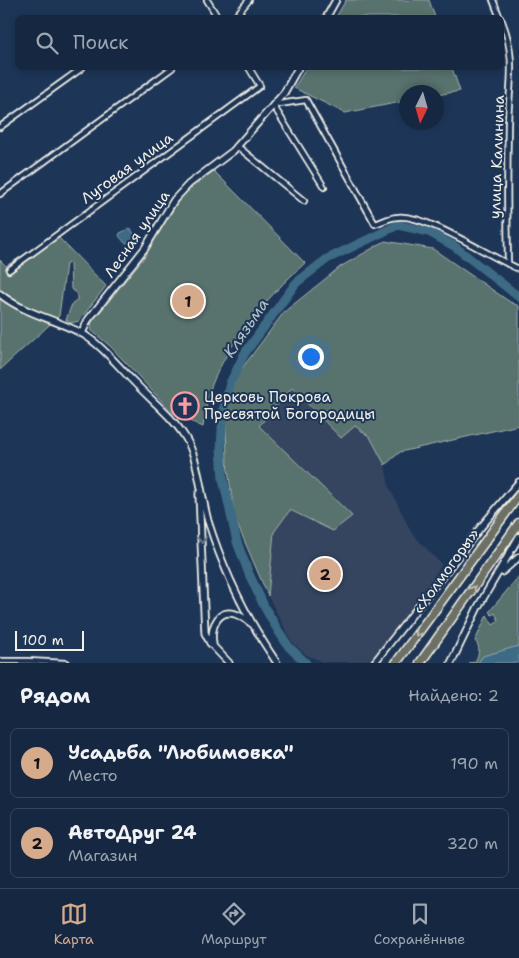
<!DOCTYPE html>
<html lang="ru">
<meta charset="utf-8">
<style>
:root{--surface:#162841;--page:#23344c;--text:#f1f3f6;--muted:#9ea6b1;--line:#35445a;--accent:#d6ab8b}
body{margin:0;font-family:"Shantell Sans",sans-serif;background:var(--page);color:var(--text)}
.compass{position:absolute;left:399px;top:85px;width:45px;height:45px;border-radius:50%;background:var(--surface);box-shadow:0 2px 8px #0003;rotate:185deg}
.scale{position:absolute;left:15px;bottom:12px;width:69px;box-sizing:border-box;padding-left:5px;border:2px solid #f4f1e8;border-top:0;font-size:14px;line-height:18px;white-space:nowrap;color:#f4f1e8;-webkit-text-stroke:4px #1d3557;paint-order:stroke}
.you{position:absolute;left:310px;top:356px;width:18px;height:18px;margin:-12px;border:4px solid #fff;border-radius:50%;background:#1a73e8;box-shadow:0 0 0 8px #1a73e833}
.badge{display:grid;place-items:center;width:32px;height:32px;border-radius:50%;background:var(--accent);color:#111;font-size:16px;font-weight:700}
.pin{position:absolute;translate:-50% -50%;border:2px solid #fff;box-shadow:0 1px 5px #0006}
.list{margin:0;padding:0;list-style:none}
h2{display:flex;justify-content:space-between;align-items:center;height:65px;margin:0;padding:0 20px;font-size:21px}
h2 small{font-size:16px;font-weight:400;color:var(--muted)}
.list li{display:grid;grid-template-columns:32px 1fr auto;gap:15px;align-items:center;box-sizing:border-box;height:70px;margin:0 10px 10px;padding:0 10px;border:1px solid var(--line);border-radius:8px}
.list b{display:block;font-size:19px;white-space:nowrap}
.list p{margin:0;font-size:16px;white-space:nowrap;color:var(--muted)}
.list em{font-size:16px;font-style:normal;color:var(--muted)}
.icon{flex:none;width:28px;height:28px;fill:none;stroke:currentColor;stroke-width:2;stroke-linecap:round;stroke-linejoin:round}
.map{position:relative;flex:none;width:519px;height:663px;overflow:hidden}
.search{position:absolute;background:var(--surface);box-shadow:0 2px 8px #0003;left:15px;right:15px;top:15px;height:55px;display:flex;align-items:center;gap:12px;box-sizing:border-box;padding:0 18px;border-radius:8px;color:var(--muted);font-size:19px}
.sheet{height:225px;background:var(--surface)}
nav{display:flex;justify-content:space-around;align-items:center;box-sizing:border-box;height:70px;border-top:1px solid var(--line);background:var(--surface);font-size:14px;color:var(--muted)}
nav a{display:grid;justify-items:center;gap:2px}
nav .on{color:var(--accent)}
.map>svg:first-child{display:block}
</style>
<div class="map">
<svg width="519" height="663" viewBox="0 0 519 663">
<rect width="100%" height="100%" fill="#1d3557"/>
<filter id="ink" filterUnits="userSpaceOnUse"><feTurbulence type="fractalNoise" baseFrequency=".02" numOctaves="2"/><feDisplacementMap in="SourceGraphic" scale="10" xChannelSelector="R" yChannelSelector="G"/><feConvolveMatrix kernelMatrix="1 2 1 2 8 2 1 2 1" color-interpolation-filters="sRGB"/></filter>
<g filter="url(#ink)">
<path fill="#344461" d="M292,387L341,438L355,426L370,437L385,465L389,486L411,532L442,565L374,659L351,662H323L306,655L292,642L268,596L274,532L290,510L333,531L351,516L259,426Z"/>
<path fill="#58726e" stroke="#a6b2ab" d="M346,0H429L435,17H336Z
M306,68H452L460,91L437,95L436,92H406V101L345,113L294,88Z
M214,171L305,263C267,297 223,347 208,396C206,406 205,417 203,427L173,413L110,346L91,330L92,322L145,256L179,200L191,187Z
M56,235L106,286L79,321L71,323L66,320L72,304L77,300V293L71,289L70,263L66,264L59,316L0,370V260L6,266Z
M385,241L433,249L510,302L519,306V425L400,452L385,465L370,437L355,426L341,438L292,388L259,426L352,516L333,531L290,510L274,532L268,596L235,519L227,463L226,409L237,375L284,312L340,267Z
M519,576V646L483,656L478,663H469L475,662C479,654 481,647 475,641L487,615L493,625L499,621L495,613L492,615L489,612Z"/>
<path fill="#3e6a84" stroke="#87a0ac" d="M129,229H131L136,237L131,242L125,243L119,236L120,233Z
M519,646V663H478L483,656Z"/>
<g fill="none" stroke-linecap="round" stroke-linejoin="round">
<path stroke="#3e6a84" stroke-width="9" d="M306,663L289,647L279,632L265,608L249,574L237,542L223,479L221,449L223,411L230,383L245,353L296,283L327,259L398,225L429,232L454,246L519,297"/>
<g stroke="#f4f1e8" stroke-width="8">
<path id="street" d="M207,0L218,18
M493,0L500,18
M234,18L249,0
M502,21C517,59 509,84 508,123C507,170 507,217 508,264
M0,127L82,68
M237,146L304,201
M324,187L273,105L306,100L375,224C382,222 390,217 398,217C427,214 489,257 519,269
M0,194L172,68
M9,270L260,86L249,68
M0,661H28L66,663"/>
</g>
<g stroke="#f4f1e8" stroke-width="9">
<path id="secondary" d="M326,18L336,0
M0,294C23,313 55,319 81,333C101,344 118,366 134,382C151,400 172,416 185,437C199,459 201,496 208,521C224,572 247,619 277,663
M82,333L88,320L145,248L174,200L189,184L233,151L284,93L298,68
M199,494L205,633L210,643L229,663
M502,572L519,557
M213,644C210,628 218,606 238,615C243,617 248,621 252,624
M374,663L481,527L519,482
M451,663L478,607L519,537"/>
</g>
<g stroke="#f4f1e8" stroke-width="11">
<path id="highway" d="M396,663L519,495
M420,663L519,523"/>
</g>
<use href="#street" stroke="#1d3557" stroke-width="4.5"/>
<use href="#secondary" stroke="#1d3557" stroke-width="5.5"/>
<use href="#highway" stroke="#6c7065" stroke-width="8"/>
</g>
<defs><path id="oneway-chevron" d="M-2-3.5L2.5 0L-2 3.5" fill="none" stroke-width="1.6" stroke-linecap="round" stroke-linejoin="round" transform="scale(1.25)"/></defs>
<use stroke="#68778a" href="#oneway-chevron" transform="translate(202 540) rotate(87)"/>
<g stroke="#bebdb4">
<use href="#oneway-chevron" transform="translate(473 589) rotate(-55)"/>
<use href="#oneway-chevron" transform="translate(418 633) rotate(126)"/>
</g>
</g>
<defs>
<g id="church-ring" transform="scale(1.4375)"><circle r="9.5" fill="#1d3557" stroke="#ff9aa2" stroke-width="1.5"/><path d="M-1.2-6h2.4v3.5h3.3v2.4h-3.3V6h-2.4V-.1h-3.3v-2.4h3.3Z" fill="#ff9aa2"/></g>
</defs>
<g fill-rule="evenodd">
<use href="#church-ring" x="185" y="406"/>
</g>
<g text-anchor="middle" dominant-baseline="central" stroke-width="4" stroke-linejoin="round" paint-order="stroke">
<g font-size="15" fill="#f4f1e8" stroke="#1d3557">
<text transform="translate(497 157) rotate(-88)">улица Калинина</text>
<text transform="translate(127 168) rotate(-36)">Луговая улица</text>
<text transform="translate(137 234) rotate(-55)">Лесная улица</text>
<text transform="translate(446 571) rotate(-54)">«Холмогоры»</text>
</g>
<g font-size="15" fill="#f4f1e8" stroke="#1d3557" text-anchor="start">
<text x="204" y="397">Церковь Покрова<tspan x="204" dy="17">Пресвятой Богородицы</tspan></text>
</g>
<g font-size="16" font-style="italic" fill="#b4c2c5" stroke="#1d3557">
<text transform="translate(246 328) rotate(-56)">Клязьма</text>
</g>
</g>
</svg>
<svg class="compass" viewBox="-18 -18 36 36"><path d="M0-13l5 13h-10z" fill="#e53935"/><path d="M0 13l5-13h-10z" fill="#9ea6b1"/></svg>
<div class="scale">100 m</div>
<div class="you"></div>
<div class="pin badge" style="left:188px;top:301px">1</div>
<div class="pin badge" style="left:325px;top:574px">2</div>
<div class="search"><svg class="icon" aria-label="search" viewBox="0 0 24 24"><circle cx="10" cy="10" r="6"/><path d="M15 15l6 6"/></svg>Поиск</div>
</div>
<section class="sheet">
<h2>Рядом<small>Найдено: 2</small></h2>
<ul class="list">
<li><span class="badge">1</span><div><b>Усадьба &quot;Любимовка&quot;</b><p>Место</p></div><em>190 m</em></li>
<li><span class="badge">2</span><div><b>АвтоДруг 24</b><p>Магазин</p></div><em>320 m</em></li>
</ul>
</section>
<nav>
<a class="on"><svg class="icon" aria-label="map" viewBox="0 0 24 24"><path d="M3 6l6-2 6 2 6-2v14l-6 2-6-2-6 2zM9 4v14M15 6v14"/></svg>Карта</a>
<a><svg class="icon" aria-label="directions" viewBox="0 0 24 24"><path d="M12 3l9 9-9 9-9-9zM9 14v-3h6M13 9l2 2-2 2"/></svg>Маршрут</a>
<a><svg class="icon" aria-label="saved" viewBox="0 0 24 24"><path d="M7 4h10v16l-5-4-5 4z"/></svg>Сохранённые</a>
</nav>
